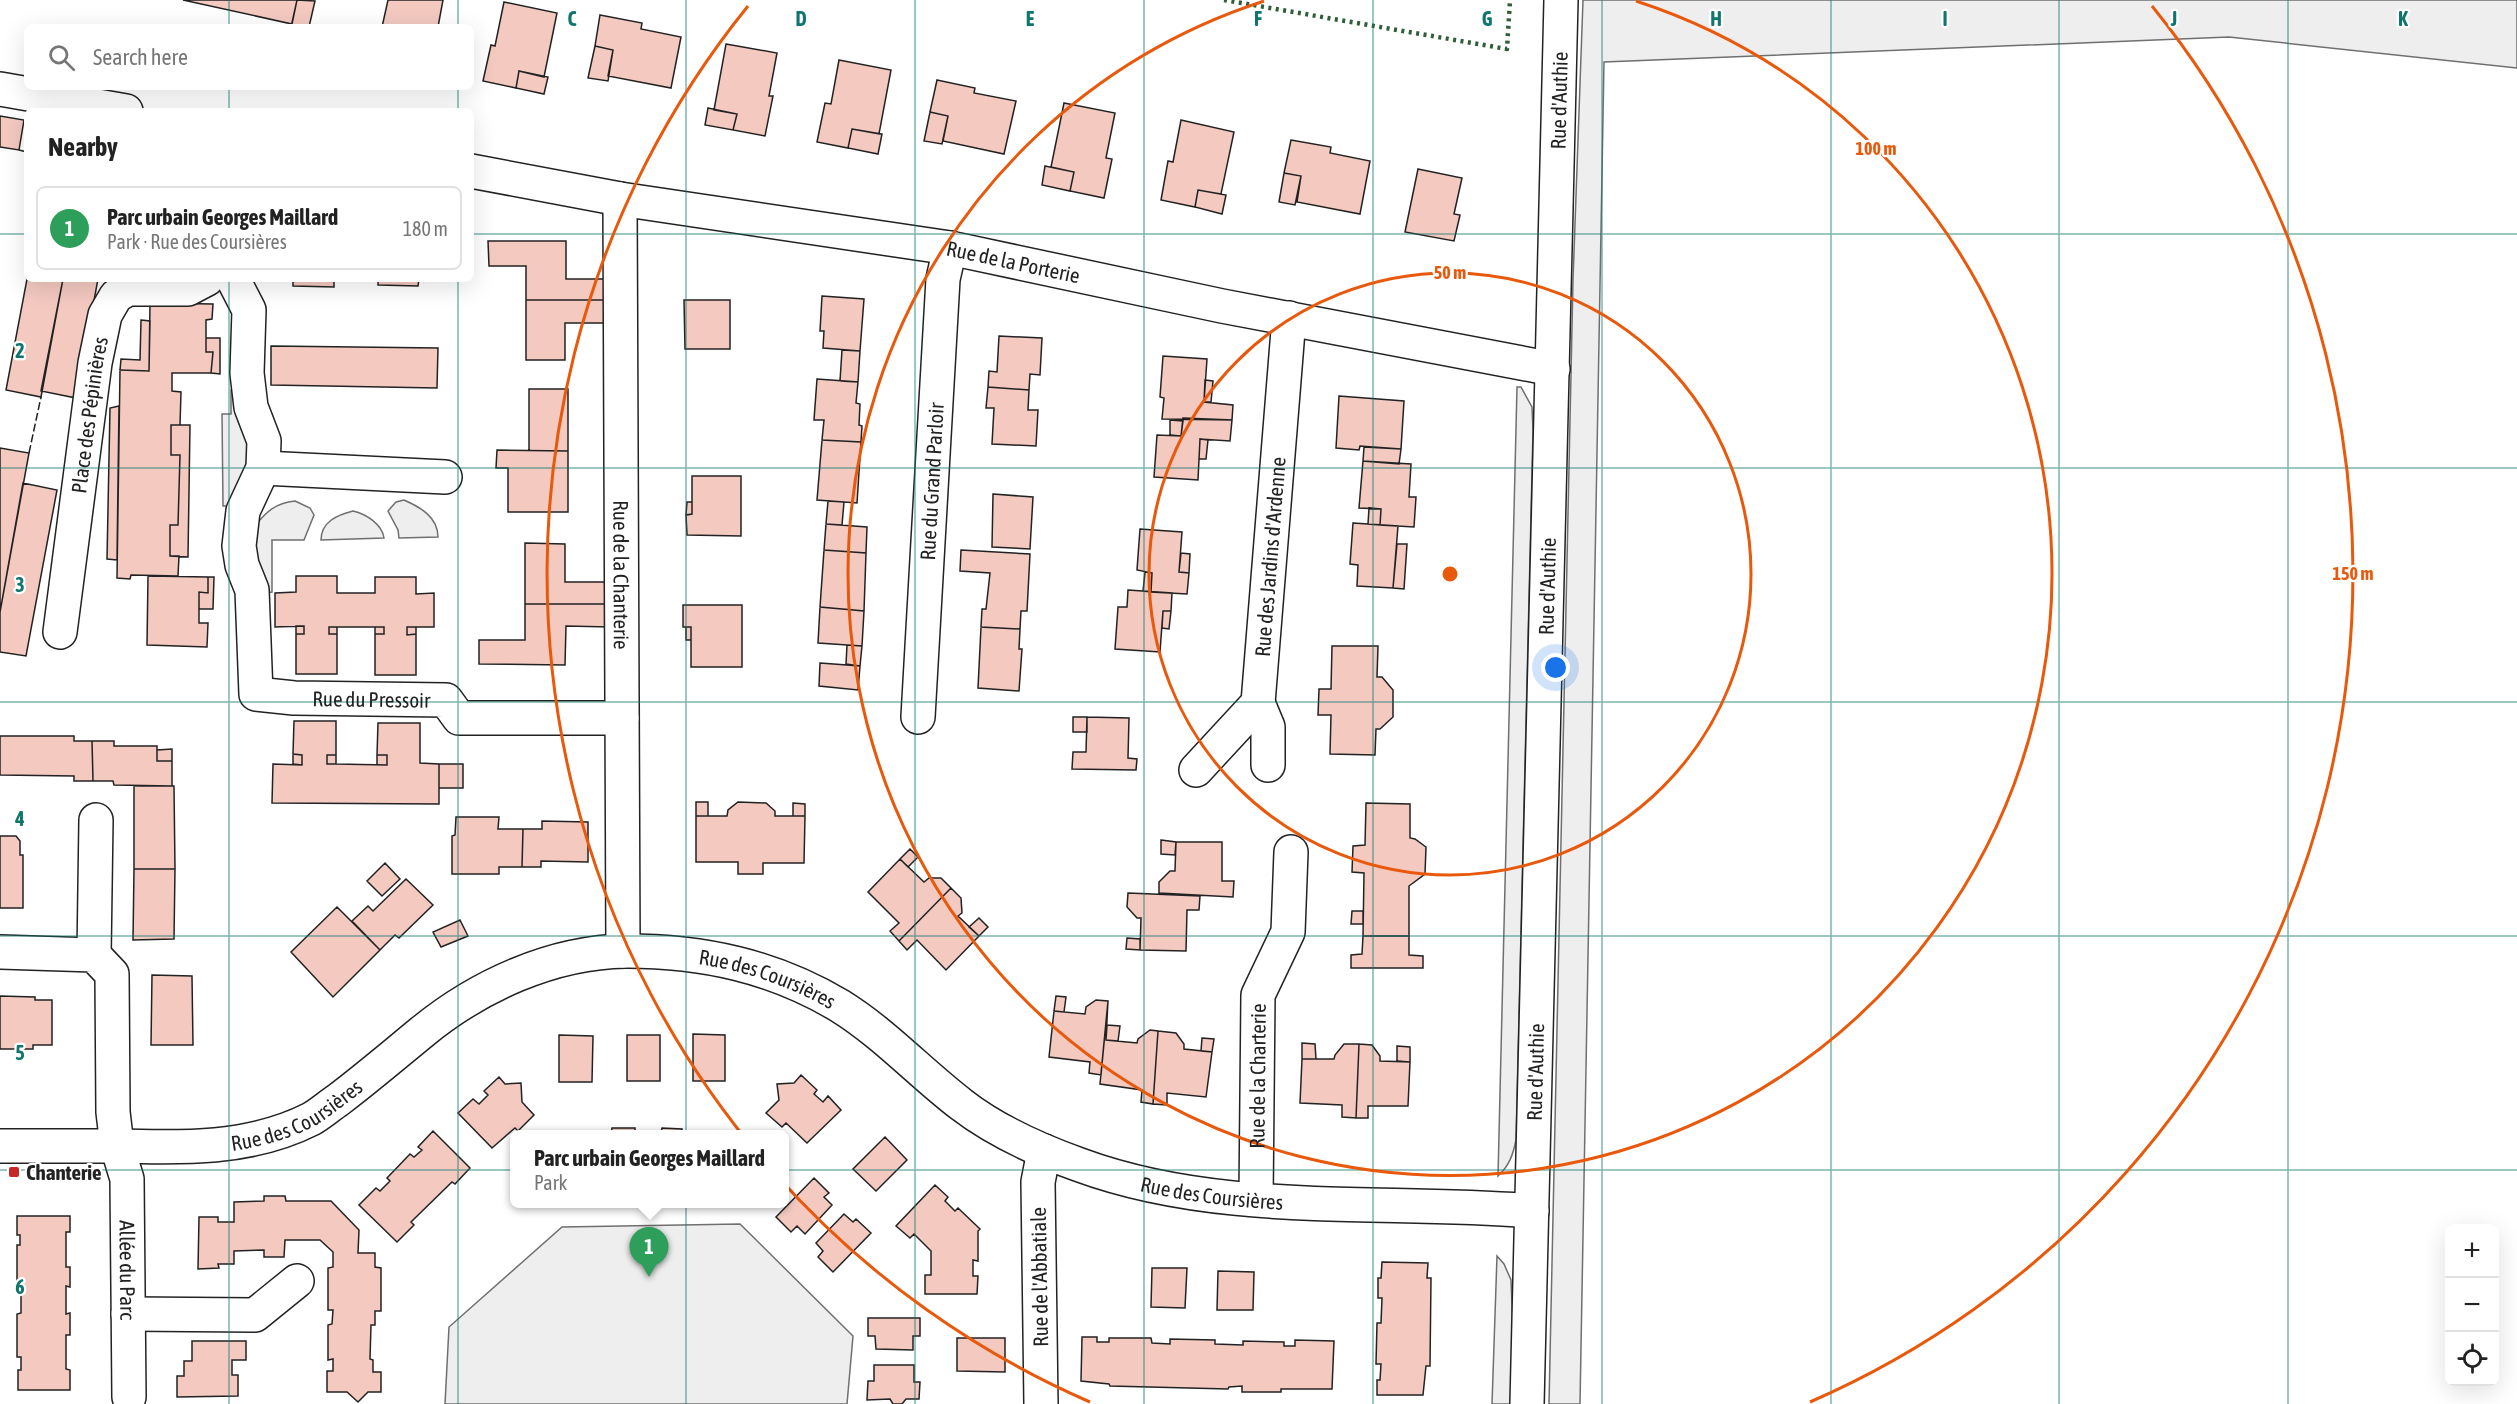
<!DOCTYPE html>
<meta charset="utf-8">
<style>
:root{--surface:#fff;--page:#f6f6f6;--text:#222;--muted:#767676;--line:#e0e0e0;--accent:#d93025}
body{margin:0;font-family:"Asap Condensed",sans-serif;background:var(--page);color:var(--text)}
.controls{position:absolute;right:18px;bottom:18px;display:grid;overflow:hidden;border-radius:9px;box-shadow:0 6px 24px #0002}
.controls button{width:54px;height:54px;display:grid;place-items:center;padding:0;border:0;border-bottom:2px solid var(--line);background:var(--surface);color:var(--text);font:30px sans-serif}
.you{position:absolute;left:1556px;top:668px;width:21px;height:21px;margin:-15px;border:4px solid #fff;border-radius:50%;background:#1a73e8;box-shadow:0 0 0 9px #1a73e833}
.badge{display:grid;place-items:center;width:39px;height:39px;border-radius:50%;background:var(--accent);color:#fff;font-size:20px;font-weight:700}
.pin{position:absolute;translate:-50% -50px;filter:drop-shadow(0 2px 3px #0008)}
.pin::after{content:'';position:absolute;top:32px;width:21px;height:18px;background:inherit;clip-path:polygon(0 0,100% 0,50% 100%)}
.popup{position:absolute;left:510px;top:1130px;width:279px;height:78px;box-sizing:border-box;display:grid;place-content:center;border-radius:9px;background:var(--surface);filter:drop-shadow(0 2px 4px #0005);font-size:20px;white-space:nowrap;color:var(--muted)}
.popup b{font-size:22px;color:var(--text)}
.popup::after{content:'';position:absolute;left:50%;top:100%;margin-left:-12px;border:12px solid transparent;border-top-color:var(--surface)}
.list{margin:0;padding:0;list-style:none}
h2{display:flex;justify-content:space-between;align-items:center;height:78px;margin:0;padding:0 24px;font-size:26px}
h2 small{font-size:20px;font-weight:400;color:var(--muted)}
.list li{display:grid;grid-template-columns:39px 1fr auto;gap:18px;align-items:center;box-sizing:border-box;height:84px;margin:0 12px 12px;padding:0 12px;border:2px solid var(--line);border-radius:9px}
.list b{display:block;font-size:22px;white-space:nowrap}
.list p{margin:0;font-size:20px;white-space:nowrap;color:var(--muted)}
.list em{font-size:20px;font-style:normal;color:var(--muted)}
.icon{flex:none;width:33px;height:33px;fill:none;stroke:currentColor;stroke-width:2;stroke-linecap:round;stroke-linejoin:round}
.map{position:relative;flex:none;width:2517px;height:1404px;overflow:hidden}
.search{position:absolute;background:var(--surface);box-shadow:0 6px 24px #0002;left:24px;top:24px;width:450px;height:66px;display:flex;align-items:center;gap:15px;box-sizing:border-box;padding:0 21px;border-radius:9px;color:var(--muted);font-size:22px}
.panel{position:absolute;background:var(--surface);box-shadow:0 6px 24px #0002;left:24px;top:108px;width:450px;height:174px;border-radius:9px}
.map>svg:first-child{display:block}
</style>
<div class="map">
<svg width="2517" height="1404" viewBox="0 0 2517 1404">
<rect width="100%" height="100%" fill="#fff"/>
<path fill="#eee" stroke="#6f6f6f" stroke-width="1.5" d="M1583,0H2517V68L2229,37L1604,62L1580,1404H1549L1573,280Z
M1517,387H1521L1532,407L1533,431L1516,1140C1513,1155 1509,1166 1498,1176Z
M231,390H237L255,438L234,506H223L222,414H231Z
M404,500C420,507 438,517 438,537L399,538L398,530L388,511L396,502Z
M295,501L310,508L314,515L304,540H272V592L266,593L256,573L254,527C266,512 275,503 295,501Z
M353,511C366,514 382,524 384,538L321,540C321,522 337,515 353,511Z
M740,1224L853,1336L847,1404H445L449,1327L562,1227Z
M1497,1256L1504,1264L1511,1280L1513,1330L1511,1404H1492Z"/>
<path fill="#f3c9c0" stroke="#222" stroke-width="1.5" d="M183,0H297L292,24Z
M297,0L315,1L309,27H291Z
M388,0H443L438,27H382Z
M504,2L557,13L544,77L519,71L516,88L483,81L491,45L495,46Z
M600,15L642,23L641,29L681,37L671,88L608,76L613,50L595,46Z
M726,44L777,53L769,96H773L765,136L733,130L737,114L714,110Z
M595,46L613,50L608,81L588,78Z
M839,60L891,70L879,134L852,129L848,148L817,142L825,103L831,104Z
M519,71L548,77L544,94L516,88Z
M937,80L975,88L974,93L1016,101L1004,154L943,141L948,116L930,112Z
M1064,103L1115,113L1106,158L1112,159L1104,198L1070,191L1074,172L1051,167Z
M708,108L737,114L733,130L705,125Z
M930,112L948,116L942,144L924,141Z
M0,116L24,120L19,150L0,147Z
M1181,120L1234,132L1221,194L1198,190L1195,207L1161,200L1168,161L1173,162Z
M852,129L882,134L878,154L848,148Z
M1291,140L1331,147L1330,153L1370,161L1360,214L1297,202L1301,176L1284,173Z
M1045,166L1074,172L1070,191L1042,185Z
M1418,169L1462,178L1454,214L1460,215L1454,241L1405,232Z
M1284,173L1301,176L1295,205L1279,202Z
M1198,190L1226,195L1222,214L1195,207Z
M488,241H566V279H611V300H526V266H489Z
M27,279H63L41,397L6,390Z
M63,279H98L76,398L41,391Z
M293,279H334V287L293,286Z
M378,279H419L418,286L378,285Z
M822,296L864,299L860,351L823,348L824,331H820Z
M526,300H611V323H565V360H526Z
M684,300H730V349H685Z
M150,303L213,304L212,319L206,320V352H213L211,373H172V391L181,392L180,425H171V455H180L178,525H170V556H179L178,576L131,575L130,579L117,578L120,370L149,371Z
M141,320L150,321L149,371L120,370L121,359L140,360Z
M999,336L1042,338L1040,375L1030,374L1029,390L988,387L989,371L997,372Z
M206,338H220V374L211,373L213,352H206Z
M271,346L438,348L437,388L271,385Z
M842,350L860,351L858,382L840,381Z
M1163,356L1207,359L1204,402L1233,405L1232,420L1162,419L1164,398L1160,397Z
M817,379L858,382L856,403L860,404L859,425L862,426L861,442L822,440L824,420H814Z
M1205,380L1213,381L1211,402H1204Z
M988,387L1029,390L1028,410H1038L1036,446L992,444L994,408H986Z
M529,389H568V451H529Z
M1339,396L1404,401L1401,449L1360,446L1359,450L1336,448Z
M119,406L117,560L107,559L110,408Z
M1183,418L1232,420L1230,441L1200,439L1198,480L1154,477L1157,435L1181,436Z
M1170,420L1183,421L1181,436L1170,435Z
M171,425H190L188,557L170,556V525H178L180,455H171Z
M1200,439L1208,440L1206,459H1199Z
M822,440L861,442L857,503L817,500Z
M1364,447L1401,449L1399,464L1363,461Z
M0,448L29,453L0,612Z
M497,450L568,451V512H508V468H496Z
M1363,461L1411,464L1409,497H1416L1414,527L1380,525L1381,509L1359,508Z
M692,476H741V536L687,535L686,515L692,514Z
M23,483L57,490L26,656L0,652V612Z
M993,494L1033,497L1030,549L992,547Z
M828,501L844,502L842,525L826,524Z
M687,502H692V514L686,515Z
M1369,508L1381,509L1380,525L1368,524Z
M1353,523L1398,526L1393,588L1357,586L1358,565L1350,564Z
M826,524L867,527L866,553L824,550Z
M1140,529L1182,532L1179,572L1189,573L1187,594L1151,592L1152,573L1137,570Z
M525,543L565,544V582H610V604H525Z
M1397,544H1407L1404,589L1393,588Z
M824,550L866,553L864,611L820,607Z
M961,550L1030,554L1027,611H1021L1020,629L981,627L982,609H986L990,573L960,571Z
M1181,553L1190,554L1189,573L1179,572Z
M1145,572L1152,573L1151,592L1143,591Z
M148,576L208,577V593L199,592V623H208L207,647L147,645Z
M296,576H337V593H375V577H416V594L434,593V627H407V635L416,634V675H375V634H384V627H329V634H337V674H296V634H304V626L275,627V593L296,592Z
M208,577H214L213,609H199V592L208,593Z
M1128,590L1172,593L1171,611H1163L1160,652L1115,649L1118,607H1127Z
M525,604H610V627L566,626L565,665L479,664V640H525Z
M683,605H742V667H691V627H683Z
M820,607L864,611L862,646L818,643Z
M1163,611H1171L1169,629L1162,628Z
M296,626H304V634H296Z
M329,627H337V634H329Z
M375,627H384V634H375Z
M407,627H416V634L407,635Z
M686,627H691V640H686Z
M981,627L1020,629L1019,649H1022L1019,691L978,688Z
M847,645L862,646L860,666L846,664Z
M1332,646H1378L1377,677H1382L1393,690V717L1380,729H1376L1375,755L1330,754L1331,715H1318L1319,689H1331Z
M820,663L860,666L858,690L819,686Z
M1073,717H1087V732H1073Z
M1087,717L1129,718L1128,758L1137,759L1136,770L1072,769L1073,752H1086Z
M294,721H336V755H327V764H336L387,765V755H377L378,723H420V763L439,764V804L272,803L273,764L302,765V755L293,754Z
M0,736H74V741H92L93,781H74V776L0,775Z
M92,741H114V746H157V761H172V786L114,785L113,781H93Z
M172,749V761H157V750Z
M293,754L302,755V765L293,764Z
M327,755H336V764H327Z
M377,755H387V765H377Z
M439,764H463V788H439Z
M134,786H174L175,869H134Z
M696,802H708V816H696Z
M738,802L766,803L775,811V816H805L804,863H763V874H738V862H696V816H727L728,810Z
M793,803L805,804V816H793Z
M1366,803L1410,804V838L1415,839L1426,847L1425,874L1409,886V936H1363L1364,873L1352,872L1353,846L1365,845Z
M456,817H499L498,829H523L522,867H499V874H452V836L455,835Z
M542,821L588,822V862L541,861V867H522L523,829H542Z
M0,836H16L20,841V855H23V908H0Z
M1161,840L1176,842L1175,855L1161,854Z
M1176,842H1222V881H1234L1233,897L1159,893V882L1170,871H1175Z
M910,849L918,857L908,867L900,859Z
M900,859L924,882L929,878H941L951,888L899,941L890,931L899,923L868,892Z
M385,863L400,879L382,896L367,881Z
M134,869H175L174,939L133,940Z
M406,879L433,905L399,938L395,935L380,950L352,921L368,906L373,911Z
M951,888L961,898L962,913L958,916L979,936L946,970L917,940L907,950L899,941Z
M1128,893L1200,896L1199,910H1187L1186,951L1140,950L1141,918H1137L1127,907Z
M337,907L380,950L333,997L291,952Z
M1352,911H1363V924H1351Z
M979,918L988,927L979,936L969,927Z
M460,920L468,936L441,947L433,932Z
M1363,936H1409V955L1423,956V968H1351V955L1362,954Z
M1127,938L1140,939V950L1126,949Z
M152,975L192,976L193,1045H151Z
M0,996L35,997V1000H52V1045H33V1049H0Z
M1056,996L1066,997L1064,1012L1054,1011Z
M1096,1000L1108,1001L1101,1075L1089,1073L1090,1062L1049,1057L1054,1011L1085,1014L1086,1007Z
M1108,1001L1106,1040L1137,1043L1138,1039L1150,1030L1158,1031L1153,1104L1141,1102L1142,1090L1100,1084Z
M1107,1025L1120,1026L1118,1041L1106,1040Z
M1158,1031L1176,1033L1184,1044V1049L1212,1052L1206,1097L1167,1093V1105L1153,1104Z
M693,1034L725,1035V1081H693Z
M559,1035L593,1036L592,1082H559Z
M627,1035H660V1081H627Z
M1202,1038L1214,1039L1212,1052L1201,1051Z
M1302,1043L1315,1044L1316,1059H1302Z
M1344,1044H1359L1356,1118L1342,1117V1105L1300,1103L1302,1059H1334L1335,1055Z
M1359,1044L1372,1045L1380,1056V1061L1410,1062L1408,1106H1368V1118H1356Z
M1397,1046L1410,1047V1062L1397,1061Z
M801,1075L817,1090L814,1094L823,1102L828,1096L841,1110L807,1143L786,1123L782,1127L766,1113L779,1100L777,1084L794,1083Z
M499,1077L505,1084L521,1083L522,1102L534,1115L518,1131L515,1128L492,1148L458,1113L473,1099L479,1104L488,1095L484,1091Z
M612,1128H635V1132H661L662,1128L682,1129V1132L702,1134H608H611Z
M433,1131L470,1168L455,1184L452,1182L411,1222L414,1225L397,1242L359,1205L376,1188L380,1191L390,1181L387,1178L410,1154L414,1157L422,1150L418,1147Z
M729,1132H748V1134H729Z
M885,1137L907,1160L876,1191L853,1169Z
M814,1178L829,1193L824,1197L832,1205L805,1234L797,1226L791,1232L776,1217Z
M935,1185L948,1197L945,1201L955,1211L958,1208L980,1229L978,1231V1261L973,1260V1276H978L977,1294H925V1275H931V1251L914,1234L910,1238L896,1226Z
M264,1196H285L286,1201H331L359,1230L358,1253H375V1267L381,1268V1311H375V1325H371L370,1359L373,1360V1372H381V1392H368L358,1402L347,1392H327V1371H333V1359L328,1360V1325L332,1324L333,1310H328V1268L333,1267V1252L320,1240H285L284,1257H264V1250L234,1251V1264H218L219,1268L198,1269L199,1217H218V1222H234V1202L264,1201Z
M844,1214L853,1222L856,1219L871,1233L833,1272L818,1257L823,1251L816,1243Z
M17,1216H70V1232H66V1267H70V1287L66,1286V1314L70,1313V1335H66V1369L70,1370V1390H18V1370H21V1357H17V1314L21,1313V1288H17V1245H20V1235H17Z
M1382,1262L1428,1263L1427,1278H1431L1430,1366H1426L1423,1395H1377V1380H1380L1381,1364H1376L1377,1323H1381L1382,1298H1378V1278H1381Z
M1152,1268H1187L1185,1308L1151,1307Z
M1218,1271L1254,1272L1253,1310H1217Z
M868,1318H920V1336H913V1350L876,1349L875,1336H868Z
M1082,1337H1097V1342H1109V1338H1151L1152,1343L1170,1344V1339L1215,1340V1344L1243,1345V1341L1284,1342V1346H1295V1340L1334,1341L1332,1389H1281V1392H1242V1386L1229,1387L1228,1389L1110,1386L1109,1384L1081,1381Z
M957,1338H1005V1372L957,1371Z
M192,1341H246V1360H232V1375H238V1396L177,1397V1376H184V1361H192Z
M874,1365H914V1382H920L919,1399H906L902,1404H893L890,1399L867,1400L868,1381H874Z"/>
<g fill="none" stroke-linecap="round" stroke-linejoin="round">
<g stroke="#222" stroke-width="36">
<g id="minor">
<path d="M0,89L126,111"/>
<path id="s1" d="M471,171L620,199L950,248L1222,306L1553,369"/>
<path id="s2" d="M620,199L623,951"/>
<path id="s3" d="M233,279L249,310L247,373L251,407L264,441L263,468L243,511L239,546L242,565L252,590L256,694L294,698L446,700L459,718H622"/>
<path d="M263,468L445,477"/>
<path id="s4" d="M60,632L95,363L105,315L116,296L128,289H188L207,279"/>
<path d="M1258,703L1268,727V765"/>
<path id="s5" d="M918,717L943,279L950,248"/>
<path id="s6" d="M1196,770L1258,703L1289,318"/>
<path id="s7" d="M0,952L94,955L112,974L113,1112L117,1146L127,1179L129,1397"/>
<path d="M94,955L96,820"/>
<path id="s8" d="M0,1146C39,1146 77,1146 116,1146C182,1148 250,1150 311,1119C320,1114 329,1106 338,1100C367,1078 394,1055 422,1032C478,986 552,952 626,951C703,951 773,966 840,1006C885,1034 920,1073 962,1105C997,1132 1038,1150 1080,1165C1221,1217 1384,1199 1532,1211"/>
<path id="s9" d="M1256,1199L1258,995L1288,932L1291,852"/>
<path d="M128,1314L255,1315L297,1281"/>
<path d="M1041,1404L1038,1182L1044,1151"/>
<path id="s10" d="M1527,1404L1561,0"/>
</g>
</g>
<use href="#minor" stroke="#fff" stroke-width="33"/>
<path stroke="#2f5e38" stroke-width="4.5" stroke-dasharray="3 4.5" stroke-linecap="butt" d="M1224,0L1507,49L1510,0"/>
<path stroke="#222" stroke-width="1.5" stroke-dasharray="8 3" stroke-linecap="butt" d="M19,150L27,152
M29,453L41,397"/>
</g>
<path fill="none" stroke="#0f766e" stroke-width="1.5" stroke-opacity="0.55" d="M229,0V27M458,0V27M686,0V1404M915,0V1404M1144,0V1404M1373,0V1404M1602,0V1404M1831,0V1404M2059,0V1404M2288,0V1404M229,87V111M458,87V111M0,234H27M471,234H2517M229,279V1404M458,279V1404M0,468H2517M0,702H2517M0,936H2517M0,1170H2517"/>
<g fill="none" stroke="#e8590c" stroke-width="3">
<circle cx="1450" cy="574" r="301"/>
<path d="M1636 1A602 602 0 1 1 1264 1"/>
<path d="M1090 1402A903 903 0 0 1 748 6M2152 6A903 903 0 0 1 1810 1402"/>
</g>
<rect fill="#c62828" stroke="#fff" stroke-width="2" x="8" y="1166" width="12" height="12" rx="3"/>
<g text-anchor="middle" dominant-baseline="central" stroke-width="4.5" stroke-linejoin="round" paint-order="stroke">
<g font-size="21" fill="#222" stroke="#fff">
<text stroke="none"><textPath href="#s10" startOffset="1304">Rue d'Authie</textPath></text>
<text stroke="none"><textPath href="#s1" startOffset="550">Rue de la Porterie</textPath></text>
<text stroke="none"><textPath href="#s4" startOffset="219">Place des Pépinières</textPath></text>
<text stroke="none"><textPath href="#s5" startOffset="236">Rue du Grand Parloir</textPath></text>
<text stroke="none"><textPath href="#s6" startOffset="238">Rue des Jardins d'Ardenne</textPath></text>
<text stroke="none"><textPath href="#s2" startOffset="376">Rue de la Chanterie</textPath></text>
<text stroke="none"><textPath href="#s10" startOffset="818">Rue d'Authie</textPath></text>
<text stroke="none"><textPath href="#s3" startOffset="544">Rue du Pressoir</textPath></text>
<text stroke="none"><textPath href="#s8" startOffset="825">Rue des Coursières</textPath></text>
<text stroke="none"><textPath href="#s10" startOffset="332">Rue d'Authie</textPath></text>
<text stroke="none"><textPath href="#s9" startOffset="123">Rue de la Charterie</textPath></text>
<text stroke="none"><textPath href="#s8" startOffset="303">Rue des Coursières</textPath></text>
<text stroke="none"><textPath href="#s8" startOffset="1329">Rue des Coursières</textPath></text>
<text stroke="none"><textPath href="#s7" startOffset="418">Allée du Parc</textPath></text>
<text transform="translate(1039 1277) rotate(-91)">Rue de l'Abbatiale</text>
</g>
<g font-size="21" font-weight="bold" fill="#222" stroke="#fff" text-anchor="start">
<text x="26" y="1172">Chanterie</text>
</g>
</g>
<g font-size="20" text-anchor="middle" font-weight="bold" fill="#0f766e" stroke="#fff" stroke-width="4.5" stroke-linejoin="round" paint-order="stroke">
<text x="572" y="26">C</text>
<text x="801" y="26">D</text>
<text x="1030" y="26">E</text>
<text x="1258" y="26">F</text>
<text x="1487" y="26">G</text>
<text x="1716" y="26">H</text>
<text x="1945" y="26">I</text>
<text x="2174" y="26">J</text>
<text x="2403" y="26">K</text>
<text x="20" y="358">2</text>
<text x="20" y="592">3</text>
<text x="20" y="826">4</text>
<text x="20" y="1060">5</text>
<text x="20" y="1294">6</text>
</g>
<circle cx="1450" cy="574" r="9" fill="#e8590c" stroke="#fff" stroke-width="3"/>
<g font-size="18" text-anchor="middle" font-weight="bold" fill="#e8590c" stroke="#fff" stroke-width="4.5" stroke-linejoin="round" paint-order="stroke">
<text x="1876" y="155">100 m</text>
<text x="1450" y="279">50 m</text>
<text x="2353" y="580">150 m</text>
</g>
</svg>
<div class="controls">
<button>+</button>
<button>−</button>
<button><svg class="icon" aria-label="locate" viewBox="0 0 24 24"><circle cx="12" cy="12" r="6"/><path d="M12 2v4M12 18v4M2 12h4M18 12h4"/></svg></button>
</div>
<div class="you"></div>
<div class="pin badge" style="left:649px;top:1277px;background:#2e9e5b">1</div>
<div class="popup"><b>Parc urbain Georges Maillard</b>Park</div>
<div class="search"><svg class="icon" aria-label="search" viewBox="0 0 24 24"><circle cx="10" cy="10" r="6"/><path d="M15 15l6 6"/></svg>Search here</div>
<section class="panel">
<h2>Nearby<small></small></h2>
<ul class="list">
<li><span class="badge" style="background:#2e9e5b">1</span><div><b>Parc urbain Georges Maillard</b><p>Park · Rue des Coursières</p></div><em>180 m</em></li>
</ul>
</section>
</div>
